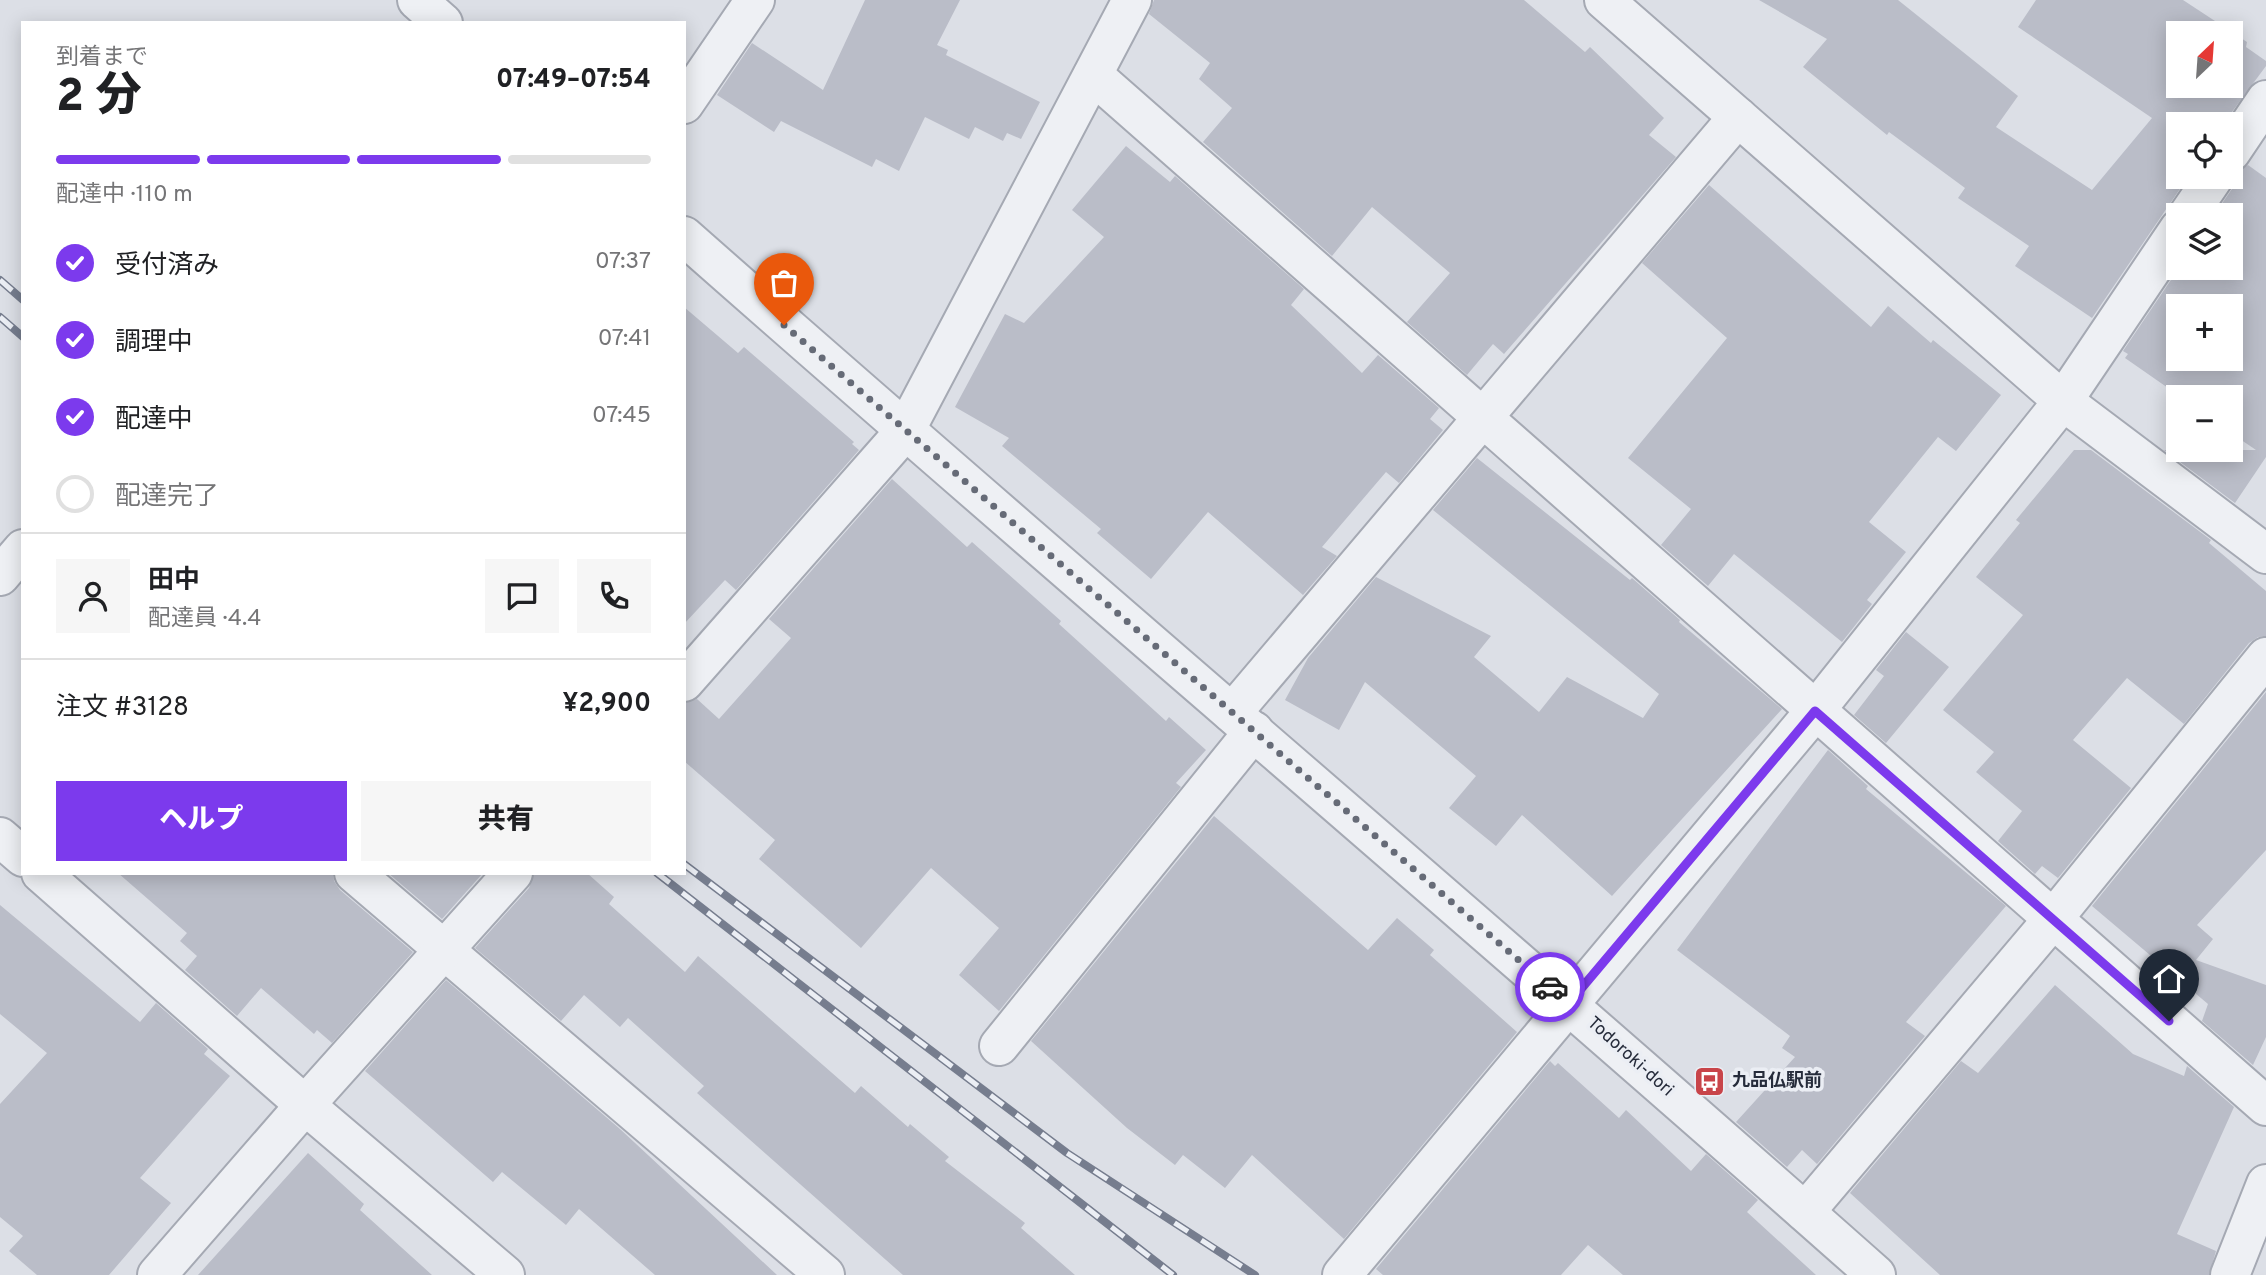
<!DOCTYPE html>
<html lang="ja">
<head>
<meta charset="utf-8">
<style>
  :root { --surface:#fff; --page:#f6f6f6; --text:#202124; --muted:#757577; --line:#e0e0e0; --accent:#7c3aed }
  body { margin:0; font-family:Overpass,"Noto Sans JP",sans-serif; background:var(--page); color:var(--text); height:100vh; display:flex; flex-direction:column; font-size:26px; white-space:nowrap }
  * { box-sizing:border-box; margin:0 }
  p { font-size:23px; color:var(--muted) }
  .icon { flex:none; width:38px; height:38px; fill:none; stroke:currentColor; stroke-width:2; stroke-linecap:round; stroke-linejoin:round }
  .map { position:relative; flex:1; overflow:hidden }
  .drawer { position:absolute; left:21px; top:21px; width:665px; height:854px; display:flex; flex-direction:column; background:var(--surface); border-radius:0px; box-shadow:0 4px 18px #0003 }
  .drawer>* { flex:none }
  .needle { width:46px; rotate:25deg }
  .controls { position:absolute; left:2166px; top:21px; display:grid; gap:14px }
  .controls a { display:grid; place-items:center; width:77px; height:77px; border-radius:0px; background:var(--surface); box-shadow:0 4px 18px #0003; font-size:35px }
  .pin { position:absolute; display:grid; place-items:center; width:60px; height:60px; color:#fff; margin:-72px -30px; border-radius:50% 50% 50% 0; rotate:-45deg; box-shadow:0 0 7px #0007 }
  .pin .icon { rotate:45deg }
  .courier { position:absolute; display:grid; place-items:center; width:70px; height:70px; margin:-35px; border:5px solid #7c3aed; border-radius:50%; background:#fff; color:#222; box-shadow:0 2px 9px #0007 }
  .head em { font-style:normal; font-weight:800 }
  .head div { display:flex; flex-direction:column-reverse }
  .head { display:flex; align-items:center; justify-content:space-between; height:119px; padding:0 35px }
  h1 { font-size:46px; font-weight:800; line-height:52px }
  .bar { display:grid; grid-template-columns:repeat(4,1fr); gap:10px 7px; align-content:center; height:84px; padding:0 35px }
  .bar i { height:9px; border-radius:5px; background:var(--line) }
  .bar .selected { background:var(--accent) }
  .bar p { grid-column:span 4 }
  .line { display:flex; align-items:center; gap:18px; padding:0 35px; border-top:2px solid var(--line) }
  .line div { flex:1 }
  .round { display:grid; place-items:center; flex:none; width:74px; height:74px; border-radius:0px; background:var(--page) }
  ol { padding:0 35px; list-style:none }
  li { display:flex; align-items:center; gap:21px; height:77px }
  li p { margin-inline-start:auto }
  li .icon { padding:7px; border-radius:50%; background:var(--accent); color:#fff; stroke-width:4 }
  li:last-child { color:var(--muted) }
  li i { width:38px; height:38px; border:4px solid var(--line); border-radius:50% }
  .primary-button { display:flex; gap:14px; margin-top:auto; padding:14px 35px }
  .primary-button a { flex:1; height:80px; border-radius:0px; background:var(--accent); color:#fff; font-size:28px; font-weight:800; line-height:80px; text-align:center }
  .primary-button a+a { background:var(--page); color:var(--text) }
  .map>svg:first-child { display:block }
  .building { fill:#babdc8; fill-rule:evenodd }
  .lines { fill:none; stroke-linecap:round; stroke-linejoin:round }
  .minor-casing { stroke:#a5a9b3; stroke-width:42 }
  .minor { stroke:#eef0f4; stroke-width:38 }
  .rail-casing { stroke:#767d8e; stroke-width:8 }
  .rail { stroke:#ebeef4; stroke-width:5; stroke-dasharray:16; stroke-linecap:butt }
  .done { stroke:#666b77; stroke-width:7; stroke-dasharray:0 12.6 }
  .route { stroke:#7c3aed; stroke-width:9 }
  .labels { text-anchor:middle; dominant-baseline:central; stroke-width:7; stroke-linejoin:round; paint-order:stroke }
  .street-label { font-size:18px; fill:#262c3b; stroke:#ebeef4 }
  .poi-label { font-size:18px; font-weight:bold; fill:#262c3b; stroke:#ebeef4; text-anchor:start }
</style>
</head>
<body>
<div class="map">
<svg width="2266" height="1275" viewBox="0 0 2266 1275">
  <rect width="100%" height="100%" fill="#dcdfe6"/>
  <!-- building -->
  <g class="building">
    <path d="M865,0H960L937,45L948,50L946,55L1040,102L1021,139L1007,133L1003,141L975,127L969,139L925,117L899,171L876,159L872,167L781,121L774,132L717,95L752,43L823,90Z"/>
    <path d="M1154,0H1524L1585,52L1590,47L1664,118L1649,135L1676,157L1504,354L1493,344L1467,375L1407,322L1450,273L1372,207L1332,256L1203,142L1232,108L1199,79L1210,63L1149,14Z"/>
    <path d="M1759,0H1898L2018,96L1996,127L2092,190L2152,118L2018,27L2036,0H2183L2247,42L2246,47L2266,61V66L2223,124H2179V177H2188L2092,318L2015,266L2029,246L1958,198L1965,188L1889,132L1887,135L1803,67L1827,39ZM2179,33H2231V86H2179Z"/>
    <path d="M1126,146L1170,182L1175,176L1304,289L1291,305L1362,373L1378,355L1439,408L1430,419L1443,430L1399,483L1386,472L1322,547L1337,556L1303,595L1208,512L1151,579L1097,533L1101,529L1002,446L1009,438L955,407L1005,314L1024,323L1104,237L1072,210Z"/>
    <path d="M2248,165L2266,178V457L2235,503L2164,450H2256L2231,433V397H2181L2125,358L2128,354L2123,351L2179,268H2231V215H2214L2232,189L2235,173ZM2179,306H2231V359H2179Z"/>
    <path d="M1709,185L1871,327L1888,306L1931,343L1933,340L2001,395L1956,451L1938,437L1869,522L1906,552L1867,600L1872,604L1842,642L1734,554L1708,586L1661,545L1691,509L1628,458L1727,338L1642,263Z"/>
    <path d="M684,307L738,353L744,347L854,442L852,444L859,450L736,590L725,580L684,624Z"/>
    <path d="M2074,450H2091L2211,540L2209,543L2266,591V636L2258,637L2249,643L2184,724L2127,678L2073,740L2131,788L2058,878L2042,866L2035,874L1998,841L2022,811L1976,772L1994,752L1943,710L2023,615L1976,577L2020,523L2016,520Z"/>
    <path d="M1477,458L1630,580L1632,578L1680,620L1679,622L1782,709L1612,896L1522,815L1496,846L1449,808L1476,776L1365,682L1339,730L1285,700L1308,658L1376,577L1491,636L1474,657L1539,712L1567,677L1643,718L1659,694L1433,510Z"/>
    <path d="M892,479L967,547L972,542L1061,621L1059,624L1166,721L1169,717L1206,750L1176,783L1181,787L999,1011L959,975L999,928L931,868L861,948L759,859L775,840L684,761V703L697,699L719,719L791,638L769,619Z"/>
    <path d="M1906,632L1949,667L1886,743L1854,715L1884,676L1876,670Z"/>
    <path d="M2266,692V850L2197,925L2213,939L2196,960L2266,985V1037L2253,1065L2202,1021L2208,1004L2092,906Z"/>
    <path d="M1828,750L1868,786L1866,789L2006,906L1906,1022L1925,1036L1817,1164L1802,1150L1787,1167L1736,1122L1795,1057L1782,1048L1790,1036L1677,950Z"/>
    <path d="M1214,816L1368,950L1397,918L1434,950L1430,955L1517,1032L1344,1239L1252,1155L1225,1188L1183,1155L1175,1165L1127,1128L1031,1041Z"/>
    <path d="M118,873H333L334,881L340,890L413,952L332,1043L317,1030L314,1034L261,988L237,1016L185,970L197,956L180,941L187,933Z"/>
    <path d="M388,873H483L442,919Z"/>
    <path d="M534,873H587L614,897L609,904L685,972L698,956L855,1093L861,1086L908,1127L910,1124L949,1157L945,1161L1025,1223L1021,1228L1075,1275H903L697,1093L704,1086L628,1018L620,1027L584,995L561,1021L475,948L529,888Z"/>
    <path d="M0,905L140,1022L156,1003L208,1049L204,1054L230,1076L140,1178L171,1203L109,1275H37L9,1251L23,1236L0,1217V1104L47,1053L0,1014Z"/>
    <path d="M446,980L620,1129L777,1275H655L579,1209L566,1225L502,1172L493,1182L365,1071Z"/>
    <path d="M2055,985L2133,1054L2184,1076L2187,1066L2234,1107L2177,1234L2216,1251L2209,1275H1940L1850,1193L1961,1061L1978,1073Z"/>
    <path d="M1550,1061L1555,1066L1558,1063L1619,1118L1626,1110L1691,1171L1706,1154L1758,1200L1747,1212L1816,1275H1623L1588,1245L1561,1275H1383L1376,1269Z"/>
    <path d="M308,1153L364,1204L360,1210L432,1275H198Z"/>
  </g>
  <g class="lines">
    <defs>
      <g id="minor">
        <path d="M417,0L443,23"/>
        <path d="M1604,0L2063,401L2266,554"/>
        <path d="M1093,75L2266,1106"/>
        <path d="M684,104L755,0"/>
        <path d="M2231,152L2266,100"/>
        <path d="M2188,215L2214,177"/>
        <path d="M684,236C1079,585 1482,925 1876,1275"/>
        <path d="M0,576L23,549"/>
        <path d="M684,682L905,431L1132,0"/>
        <path d="M1232,713L1738,117"/>
        <path d="M0,837L23,857"/>
        <path d="M41,873L305,1105L505,1275"/>
        <path d="M354,873L825,1275"/>
        <path d="M999,1046L1254,731"/>
        <path d="M1805,1212L2053,919L2266,657"/>
        <path d="M157,1275L305,1105L513,873"/>
        <path d="M1342,1275L1815,711L2063,401L2179,229"/>
        <path d="M2230,1275L2266,1184"/>
      </g>
    </defs>
    <!-- minor casing -->
    <use href="#minor" class="minor-casing"/>
    <!-- minor -->
    <use href="#minor" class="minor"/>
    <defs>
      <g id="rail">
        <path d="M0,280L23,300"/>
        <path d="M0,317L23,337"/>
        <path d="M684,864L1067,1153L1255,1275"/>
        <path d="M657,873L1173,1275"/>
      </g>
    </defs>
    <!-- rail casing -->
    <use href="#rail" class="rail-casing"/>
    <!-- rail -->
    <use href="#rail" class="rail"/>
  </g>
  <g class="lines">
    <!-- done -->
    <path class="done" d="M784,325L1550,987"/>
    <!-- route -->
    <path class="route" d="M1550,987L1569,1003L1815,711L2169,1021"/>
  </g>
  <!-- icons -->
  <defs>
    <symbol id="bus-square" viewBox="-11 -11 22 22"><rect x="-9" y="-9" width="18" height="18" rx="4" fill="#c84449" stroke="#ebeef4"/><path d="M-5-6H5V4H4V6H2V4H-2V6H-4V4H-5ZM-3.5-4V0h7V-4ZM-3.5 1.2v1.5H-2V1.2ZM2 1.2v1.5H3.5V1.2Z" fill="#fff"/></symbol>
  </defs>
  <g fill-rule="evenodd">
    <use href="#bus-square" x="1692" y="1064" width="35" height="35"/>
  </g>
  <g class="labels">
    <!-- street labels -->
    <g class="street-label">
      <text transform="translate(1630 1057) rotate(42)">Todoroki-dori</text>
    </g>
    <!-- poi labels -->
    <g class="poi-label">
      <text x="1732" y="1081">九品仏駅前</text>
    </g>
  </g>
</svg>
<div class="controls">
<a><svg class="needle" viewBox="-14 -14 28 28"><path d="M0-13l5 13h-10z" fill="#e53935"/><path d="M0 13l5-13h-10z" fill="#757577"/></svg></a>
<a><svg class="icon" aria-label="locate" viewBox="0 0 24 24"><circle cx="12" cy="12" r="6"/><path d="M12 2v4M12 18v4M2 12h4M18 12h4"/></svg></a>
<a><svg class="icon" aria-label="layers" viewBox="0 0 24 24"><path d="M12 4l9 5-9 5-9-5zM3 14l9 5 9-5"/></svg></a>
<a>+</a>
<a>−</a>
</div>
<div class="pin" style="left:784px;top:325px;background:#ea580c"><svg class="icon" aria-label="bag" viewBox="0 0 24 24"><path d="M5 8h14l-1 12H6zM9 8a3 3 0 0 1 6 0"/></svg></div>
<div class="pin" style="left:2169px;top:1021px;background:#1f2937"><svg class="icon" aria-label="home" viewBox="0 0 24 24"><path d="M3 11l9-7 9 7M6 9v11h12V9"/></svg></div>
<div class="courier" style="left:1550px;top:987px"><svg class="icon" aria-label="car" viewBox="0 0 24 24"><path d="M5 17H2v-5l4-1 3-4h7l3 4 3 1v5h-3M9 17h6M6 11h13"/><circle cx="7" cy="17" r="2"/><circle cx="17" cy="17" r="2"/></svg></div>
<section class="drawer">
<div class="head"><div><h1>2 分</h1><p>到着まで</p></div><em>07:49–07:54</em></div>
<div class="bar"><i class="selected"></i><i class="selected"></i><i class="selected"></i><i></i><p>配達中 · 110 m</p></div>
<ol>
<li><svg class="icon" aria-label="check" viewBox="0 0 24 24"><path d="M5 12l5 5 9-10"/></svg>受付済み<p>07:37</p></li>
<li><svg class="icon" aria-label="check" viewBox="0 0 24 24"><path d="M5 12l5 5 9-10"/></svg>調理中<p>07:41</p></li>
<li><svg class="icon" aria-label="check" viewBox="0 0 24 24"><path d="M5 12l5 5 9-10"/></svg>配達中<p>07:45</p></li>
<li><i></i>配達完了</li>
</ol>
<div class="line" style="height:126px"><a class="round"><svg class="icon" aria-label="person" viewBox="0 0 24 24"><circle cx="12" cy="8" r="4"/><path d="M4 21q1-7 8-7t8 7"/></svg></a><div><b>田中</b><p>配達員 · 4.4</p></div><a class="round"><svg class="icon" aria-label="chat" viewBox="0 0 24 24"><path d="M4 5h16v11H9l-5 4z"/></svg></a><a class="round"><svg class="icon" aria-label="phone" viewBox="0 0 24 24"><path d="M5 4h4l2 5-3 2q2 4 5 5l2-3 5 2v4C11 20 4 13 5 4z"/></svg></a></div>
<div class="line" style="height:91px"><div>注文 #3128</div><b>¥2,900</b></div>
<div class="primary-button"><a>ヘルプ</a><a>共有</a></div>
</section>
</div>
</body>
</html>
